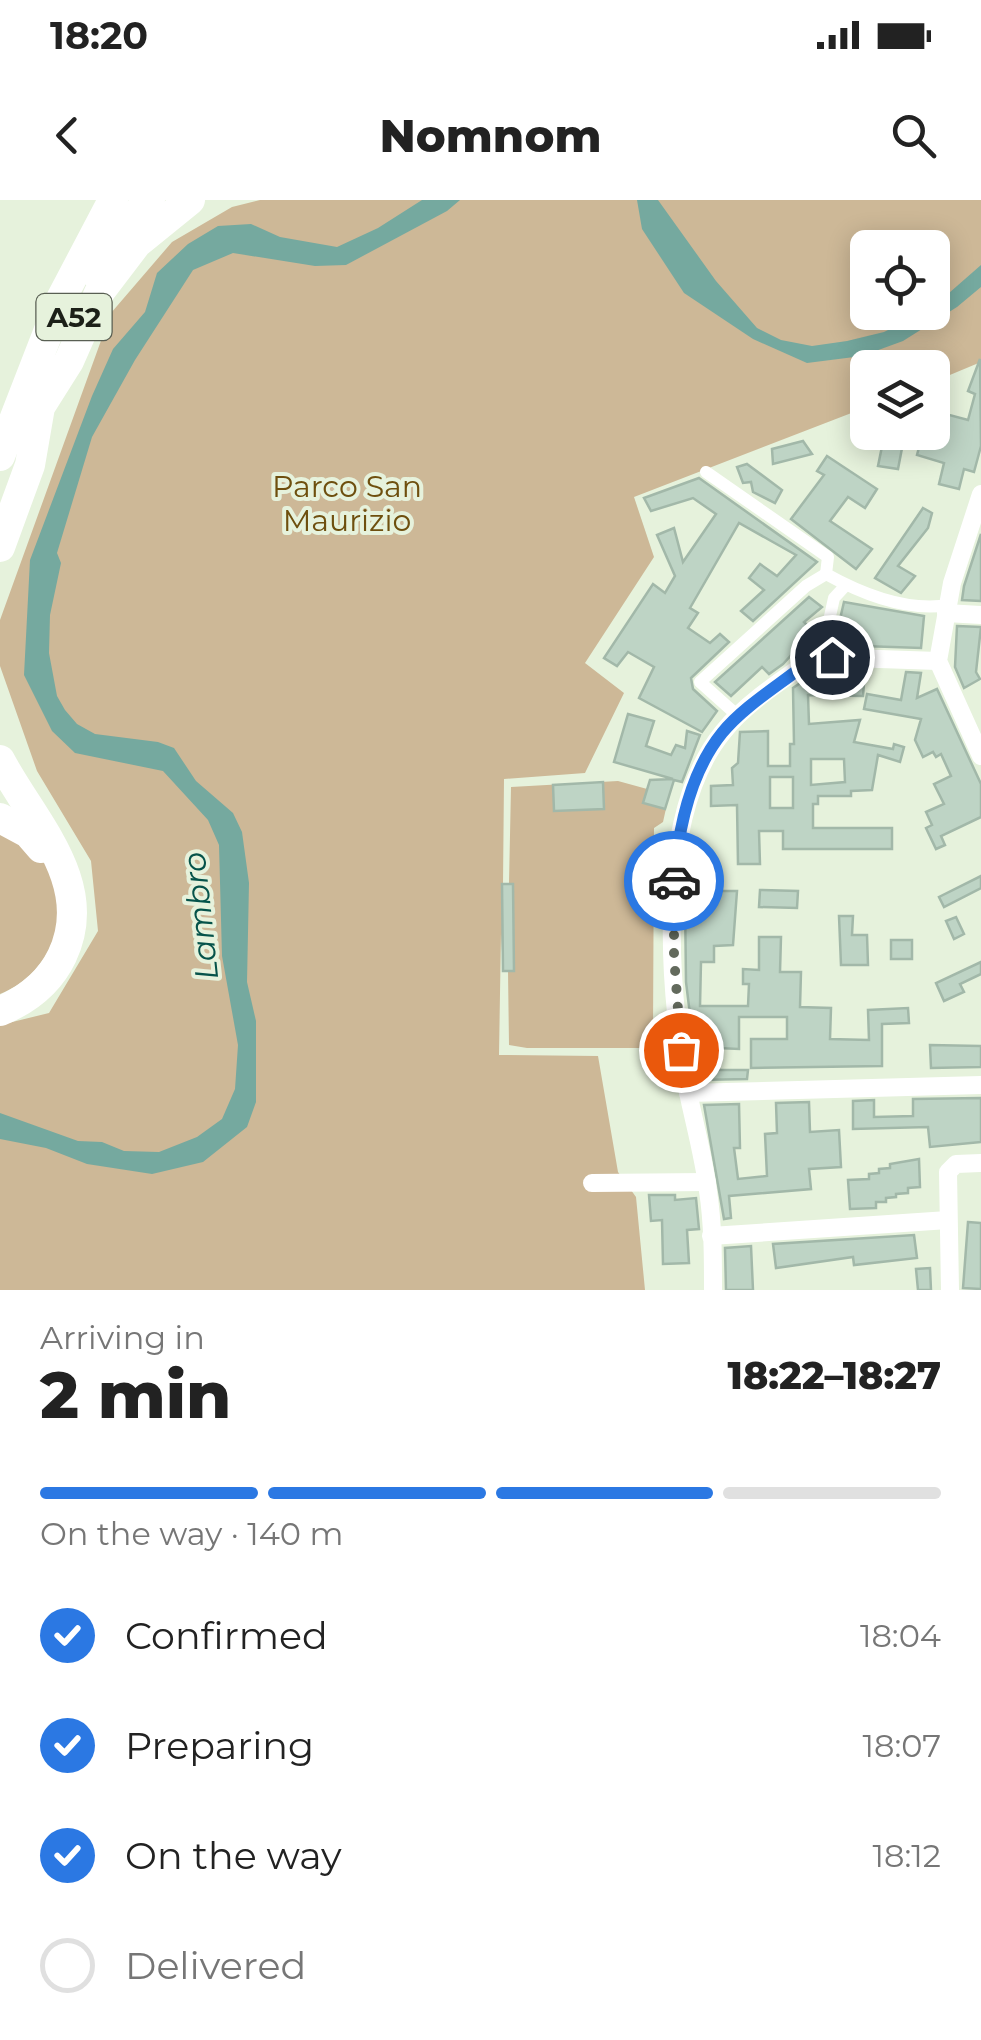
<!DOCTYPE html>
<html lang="en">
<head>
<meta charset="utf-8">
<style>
  :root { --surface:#fff; --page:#f2f2f2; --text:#222; --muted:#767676; --line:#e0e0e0; --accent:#2b78e3 }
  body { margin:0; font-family:Montserrat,sans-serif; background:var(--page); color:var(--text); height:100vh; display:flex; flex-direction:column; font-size:38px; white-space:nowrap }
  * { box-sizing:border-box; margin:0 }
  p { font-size:32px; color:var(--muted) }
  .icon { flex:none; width:55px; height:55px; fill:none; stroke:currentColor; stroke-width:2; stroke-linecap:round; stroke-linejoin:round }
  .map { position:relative; height:1090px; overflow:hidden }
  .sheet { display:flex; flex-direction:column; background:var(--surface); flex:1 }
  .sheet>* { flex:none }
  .controls { position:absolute; left:850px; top:30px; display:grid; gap:20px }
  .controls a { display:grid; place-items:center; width:100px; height:100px; border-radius:15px; background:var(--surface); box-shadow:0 5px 25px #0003; font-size:50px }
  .pin { position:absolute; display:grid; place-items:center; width:85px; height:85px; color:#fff; margin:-42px; border:5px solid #fff; border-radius:50%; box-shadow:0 2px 10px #0007 }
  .courier { position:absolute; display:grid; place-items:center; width:100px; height:100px; margin:-50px; border:8px solid #2b78e3; border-radius:50%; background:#fff; color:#222; box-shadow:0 2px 12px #0007 }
  .headline em { font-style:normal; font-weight:800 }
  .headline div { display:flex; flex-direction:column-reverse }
  .headline { display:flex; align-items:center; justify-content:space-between; height:170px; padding:0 40px }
  h1 { font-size:65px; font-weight:800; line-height:75px }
  .bar { display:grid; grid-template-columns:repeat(4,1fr); gap:15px 10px; align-content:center; height:120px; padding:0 40px }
  .bar i { height:12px; border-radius:8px; background:var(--line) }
  .bar .active { background:var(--accent) }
  .bar p { grid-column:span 4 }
  ol { padding:0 40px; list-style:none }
  li { display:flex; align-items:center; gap:30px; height:110px }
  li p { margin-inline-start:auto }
  li .icon { padding:10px; border-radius:50%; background:var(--accent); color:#fff; stroke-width:4 }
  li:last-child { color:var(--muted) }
  li i { width:55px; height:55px; border:5px solid var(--line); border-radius:50% }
  .status { display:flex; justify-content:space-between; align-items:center; height:70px; padding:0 50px; background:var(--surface); direction:ltr }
  .status svg { height:28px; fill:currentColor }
  header { display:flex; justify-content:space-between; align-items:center; height:130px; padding:0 40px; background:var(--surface); font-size:45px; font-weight:800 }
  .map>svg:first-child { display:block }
  .green { fill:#cdb897; fill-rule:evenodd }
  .water { fill:#75a99f }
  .building { fill:#bed4c5; stroke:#a2b8a9; stroke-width:2.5; fill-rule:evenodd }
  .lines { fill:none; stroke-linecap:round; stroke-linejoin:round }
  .pedestrian { stroke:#fff; stroke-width:12 }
  .minor { stroke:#fff; stroke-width:18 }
  .motorway { stroke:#fff; stroke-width:30 }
  .done { stroke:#636a5d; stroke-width:10; stroke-dasharray:0 18 }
  .route { stroke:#2b78e3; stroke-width:12 }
  .labels { text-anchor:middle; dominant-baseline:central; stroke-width:8; stroke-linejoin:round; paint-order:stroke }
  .shield { fill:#e6f2dc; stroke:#595f53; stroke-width:2.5 }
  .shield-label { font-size:28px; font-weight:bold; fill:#1c2018 }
  .park-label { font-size:30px; fill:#6e4f0e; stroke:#e6f2dc }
  .water-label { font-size:32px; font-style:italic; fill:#05534a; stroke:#e6f2dc }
</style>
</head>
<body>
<div class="status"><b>18:20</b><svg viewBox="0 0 49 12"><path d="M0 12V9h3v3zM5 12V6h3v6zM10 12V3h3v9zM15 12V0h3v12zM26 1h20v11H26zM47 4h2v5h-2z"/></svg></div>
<header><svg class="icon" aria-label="back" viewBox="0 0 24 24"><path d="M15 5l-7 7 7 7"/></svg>Nomnom<svg class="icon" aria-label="search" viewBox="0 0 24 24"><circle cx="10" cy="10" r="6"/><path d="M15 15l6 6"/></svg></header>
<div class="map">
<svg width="981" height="1090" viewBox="0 0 981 1090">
  <rect width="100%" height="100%" fill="#e6f2dc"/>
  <!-- green -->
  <g class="green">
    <path d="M260,0H981V162L933,182L932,168H868L867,207L634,297L654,357L585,463L624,493L585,573L504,579L503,684L509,683L511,587L618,581L669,595L663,622L654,628L653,833L658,840L651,848H527L509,845L508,771H503L501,733L499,855L598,856L618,972L636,997L645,1090H0V825L49,813L98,731L91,661L37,571L0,466V420L111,113L172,42L232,7ZM868,48H932V112H868Z"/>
    <path d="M0,624C13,634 34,645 43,658C77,707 54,773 0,794Z"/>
  </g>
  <!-- water -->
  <g class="water">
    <path d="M422,0H460L447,11L346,65L315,66L233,53L193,70L135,160L92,237L57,353L61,363L50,415L49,453L57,496L65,510L77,524L95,534L158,542L174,548L196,581L233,613L242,632L249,683L247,782L256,821V902L247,927L203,962L152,974L87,964L46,948L0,939V913L78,941L102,942L124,951L159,952L197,937L222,919L235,889L238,845L222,756L219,645L208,620L163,571L75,553L52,531L24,475L30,360L92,196L113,149L145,112L157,73L188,44L218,26L251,24L280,37L337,47L378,28Z"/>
    <path d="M637,0H658L716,81L757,128L781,140L812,146L847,141L884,132L922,113L932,112L933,107L981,65V87L957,107L903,141L862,156L807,163L753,139L684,93L642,29Z"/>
  </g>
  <!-- building -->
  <g class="building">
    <path d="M980,159L981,246L974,272L964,269L959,289L939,284L944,263L917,255L921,240L928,242L934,222L940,223L942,213L968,220L975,194L968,191Z"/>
    <path d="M885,232H898L896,242L903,243L898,269L878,266Z"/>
    <path d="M803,241L812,254L773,264L772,249Z"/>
    <path d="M827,256L877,289L865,308L848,297L830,321L872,349L856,369L791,319L824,275L817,271Z"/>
    <path d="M747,264L782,290L775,303L753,292L751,282L743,283L737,267Z"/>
    <path d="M699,278L817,362L753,421L741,411L764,390L749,378L760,364L777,376L796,355L739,323L690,408L698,413L688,428L710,443L720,434L729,442L691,478L693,489L717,511L702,532L639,498L654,467L628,452L617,466L604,458L653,384L665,393L675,376L657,335L674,328L683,362L716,314L693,298L651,311L644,298Z"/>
    <path d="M923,308L932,313L928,328L898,366L915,376L901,393L875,378Z"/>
    <path d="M981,334V401L962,400L964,386Z"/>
    <path d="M809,397L822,407L804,422L813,431L783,464L769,474L762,467L731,496L715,482Z"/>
    <path d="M844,402L924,416L921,448L834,445Z"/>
    <path d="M957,426L981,427L976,472L980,479L964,488L955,467Z"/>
    <path d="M820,470L865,471L863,496L808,495L809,524L860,520L854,542L893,549L894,544L904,547L900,562L878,555L872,590L851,591V596H818V604H813V628H892V649H783V631H759L760,664H738L737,605L711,606V586L733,585L732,568L738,563L740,532L768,531V566H790V544H794L793,488L812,475L820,476ZM811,559H844L845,582L811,585ZM770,577H793V608H770Z"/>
    <path d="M906,472L921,473L917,498L937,489L981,584V617L941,636L945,645L936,649L926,628L932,625L926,612L944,604L934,584L951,576L941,554L936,557L933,552L923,557L915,540L921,519L864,509L867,494L901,500Z"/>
    <path d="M628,514L654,521L646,546L671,555L676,545L685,548L687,531L700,535L682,582L674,580L665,609L643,603L650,580L673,579L614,562Z"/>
    <path d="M603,582L604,609L554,611L553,585Z"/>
    <path d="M689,657H710V691H737L733,745L714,746V762H701L700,806H748L749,784H743V769L759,770V737H781L780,772H801L800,807L831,808L830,839L869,840L868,810L908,808L909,823L882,824V866L751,868V839H787V817H739V849L718,848L719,870H748L747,879L698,880L686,782L685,697L688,691Z"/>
    <path d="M981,676V688L944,707L939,697Z"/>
    <path d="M502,684H513L514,771H503Z"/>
    <path d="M760,690L798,691L797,708L759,707Z"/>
    <path d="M839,716H853L852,735H867L868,765H841Z"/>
    <path d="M956,717L964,734L954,739L946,721Z"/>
    <rect x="891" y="740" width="21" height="19"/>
    <path d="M981,762V774L960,784L964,792L944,801L936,783Z"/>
    <path d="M930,845L981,846V867L931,868Z"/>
    <path d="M981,898V942L930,947L928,927L853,929V901L874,900V917L913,916V899Z"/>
    <path d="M809,902L810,932L839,930L841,967L809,969L811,989L729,996L731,1018L724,1019L704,905L739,904L740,948H734L738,979L767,976L765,934L777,933L776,903Z"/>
    <path d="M919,959L920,987L908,988V993L896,994V997L886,998V1002H876V1008L850,1009L848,980L869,979V974L879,973V969L890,968V964Z"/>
    <path d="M649,995H675V1000L696,998L699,1029L687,1030L689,1063L663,1064L662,1020L651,1021Z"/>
    <path d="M968,1022L981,1023V1089L963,1088Z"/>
    <path d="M914,1035L917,1058L854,1065L853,1057L776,1068L773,1044Z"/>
    <path d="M751,1046L753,1090H726L725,1048Z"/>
    <path d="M930,1068L931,1090H918L916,1069Z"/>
  </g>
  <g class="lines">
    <!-- pedestrian -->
    <g class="pedestrian">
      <path d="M706,272L828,357L826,374C862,394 907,412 949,405"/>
      <path d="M821,457L834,398L846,385"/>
      <path d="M738,516L700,482L806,386L826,374"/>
    </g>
    <!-- minor -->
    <g class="minor">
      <path d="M981,294L952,383L938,461L981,556"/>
      <path d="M946,413L981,415"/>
      <path d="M688,893L981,885"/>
      <path d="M592,983L707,982"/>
      <path d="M711,1036L948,1020"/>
      <path d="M713,1090C713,1057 713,1024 708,991C703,951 691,912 684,872C668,775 657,613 723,532C745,504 782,480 811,460L821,457L938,461"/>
      <path d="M950,1090L948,972L956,964L981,963"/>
    </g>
    <!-- motorway -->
    <g class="motorway">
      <path d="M95,73L118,32L150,0"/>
      <path d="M0,256L61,99L113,0"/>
      <path d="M0,347L30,265L40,207L69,161L99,93L137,43L190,0"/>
      <path d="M0,560C32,621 97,683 62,756C49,783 27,800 0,811"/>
      <path d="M0,618L28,633L41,648"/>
    </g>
  </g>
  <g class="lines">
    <!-- done -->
    <path class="done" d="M674,681V756L681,850"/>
    <!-- route -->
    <path class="route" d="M674,681C678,630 689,574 722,533C745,505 780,485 808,462L816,458L832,457"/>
  </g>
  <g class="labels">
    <!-- shield labels -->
    <rect class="shield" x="36.5" y="94" width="75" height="46" rx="8"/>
    <g class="shield-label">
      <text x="74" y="117">A52</text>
    </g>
    <!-- park labels -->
    <g class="park-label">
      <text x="347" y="286">Parco San<tspan x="347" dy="34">Maurizio</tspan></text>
    </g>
    <!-- water labels -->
    <g class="water-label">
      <text transform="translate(200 716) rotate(-96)">Lambro</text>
    </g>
  </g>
</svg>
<div class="controls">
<a><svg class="icon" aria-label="locate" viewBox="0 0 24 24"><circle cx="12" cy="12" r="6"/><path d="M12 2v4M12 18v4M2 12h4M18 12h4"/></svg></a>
<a><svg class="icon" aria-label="layers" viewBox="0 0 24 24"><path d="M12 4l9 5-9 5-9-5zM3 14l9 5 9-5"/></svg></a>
</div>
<div class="pin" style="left:681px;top:850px;background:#ea580c"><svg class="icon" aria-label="bag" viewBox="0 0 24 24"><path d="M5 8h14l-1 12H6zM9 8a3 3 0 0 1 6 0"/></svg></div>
<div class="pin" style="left:832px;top:457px;background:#1f2937"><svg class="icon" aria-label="home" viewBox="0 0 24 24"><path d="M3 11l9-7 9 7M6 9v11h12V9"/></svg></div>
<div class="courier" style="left:674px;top:681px"><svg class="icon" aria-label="car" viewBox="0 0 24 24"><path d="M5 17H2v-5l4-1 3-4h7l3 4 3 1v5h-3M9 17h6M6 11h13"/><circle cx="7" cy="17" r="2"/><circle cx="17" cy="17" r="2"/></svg></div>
</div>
<section class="sheet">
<div class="headline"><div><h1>2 min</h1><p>Arriving in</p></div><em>18:22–18:27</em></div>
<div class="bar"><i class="active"></i><i class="active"></i><i class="active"></i><i></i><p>On the way · 140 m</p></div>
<ol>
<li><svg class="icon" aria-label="check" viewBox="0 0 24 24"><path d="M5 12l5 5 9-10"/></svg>Confirmed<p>18:04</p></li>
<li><svg class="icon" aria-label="check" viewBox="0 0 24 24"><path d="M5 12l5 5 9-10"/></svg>Preparing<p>18:07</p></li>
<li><svg class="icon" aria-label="check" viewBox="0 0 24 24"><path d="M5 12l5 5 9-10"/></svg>On the way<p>18:12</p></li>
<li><i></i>Delivered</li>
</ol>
</section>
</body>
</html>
